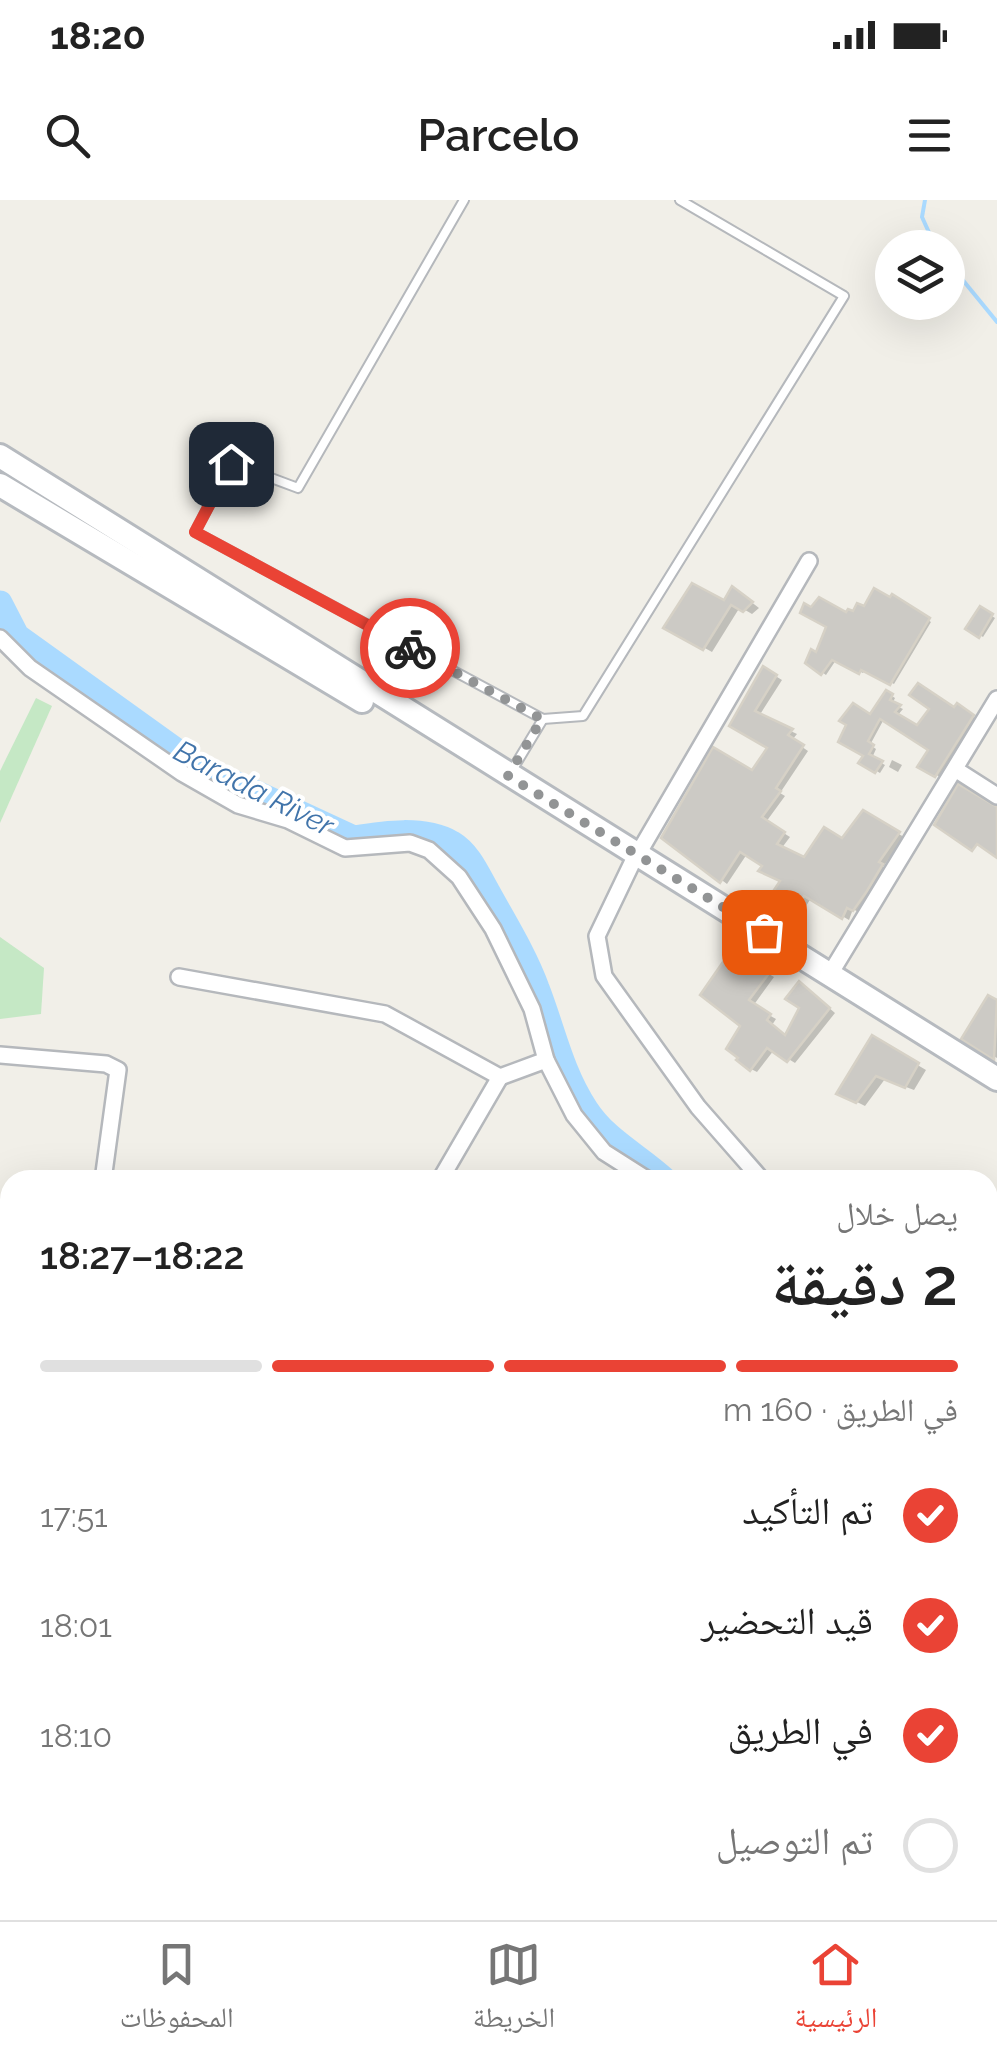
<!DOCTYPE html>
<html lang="ar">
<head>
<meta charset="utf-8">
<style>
  :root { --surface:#fff; --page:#f6f6f6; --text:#222; --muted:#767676; --line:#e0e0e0; --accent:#ea4335 }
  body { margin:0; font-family:Raleway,"Noto Naskh Arabic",sans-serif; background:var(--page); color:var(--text); direction:rtl; height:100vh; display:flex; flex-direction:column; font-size:38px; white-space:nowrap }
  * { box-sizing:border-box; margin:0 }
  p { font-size:32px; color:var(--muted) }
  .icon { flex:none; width:55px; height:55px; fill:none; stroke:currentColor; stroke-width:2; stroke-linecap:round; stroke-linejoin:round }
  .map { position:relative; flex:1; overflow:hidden; direction:ltr }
  .side { position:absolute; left:0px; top:970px; width:998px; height:750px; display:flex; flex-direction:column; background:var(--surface); border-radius:30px 30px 0 0; box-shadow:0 10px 40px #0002; direction:rtl }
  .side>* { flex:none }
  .controls { position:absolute; left:875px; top:30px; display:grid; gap:20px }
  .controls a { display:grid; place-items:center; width:90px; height:90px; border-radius:50%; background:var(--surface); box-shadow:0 10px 40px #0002; font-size:50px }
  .pin { position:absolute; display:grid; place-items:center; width:85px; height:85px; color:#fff; margin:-42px; border-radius:20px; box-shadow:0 5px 15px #0006 }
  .courier { position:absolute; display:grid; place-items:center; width:100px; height:100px; margin:-50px; border:8px solid #ea4335; border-radius:50%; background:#fff; color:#222; box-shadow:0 2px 12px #0007 }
  .summary em { font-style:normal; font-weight:600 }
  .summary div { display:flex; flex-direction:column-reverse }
  .summary { display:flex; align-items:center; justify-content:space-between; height:170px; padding:0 40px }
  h1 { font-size:65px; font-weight:600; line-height:75px }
  .bar { display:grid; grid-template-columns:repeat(4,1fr); gap:15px 10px; align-content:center; height:120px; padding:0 40px }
  .bar i { height:12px; border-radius:8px; background:var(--line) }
  .bar .on { background:var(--accent) }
  .bar p { grid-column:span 4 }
  ol { padding:0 40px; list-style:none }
  li { display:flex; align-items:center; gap:30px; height:110px }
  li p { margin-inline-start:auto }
  li .icon { padding:10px; border-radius:50%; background:var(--accent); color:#fff; stroke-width:4 }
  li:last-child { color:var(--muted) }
  li i { width:55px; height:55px; border:5px solid var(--line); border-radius:50% }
  .status { display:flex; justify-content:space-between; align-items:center; height:70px; padding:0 50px; background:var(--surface); direction:ltr }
  .status svg { height:28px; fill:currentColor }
  header { display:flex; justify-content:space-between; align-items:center; height:130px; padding:0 40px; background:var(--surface); font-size:45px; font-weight:600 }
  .tab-bar { display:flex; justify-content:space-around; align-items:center; height:140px; border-top:2px solid var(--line); background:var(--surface); font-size:28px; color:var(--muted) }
  .tab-bar a { display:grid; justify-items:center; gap:5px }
  .tab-bar .on { color:var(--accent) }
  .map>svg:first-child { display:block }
  .green { fill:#c5e8c5 }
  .shadow { fill:#0003 }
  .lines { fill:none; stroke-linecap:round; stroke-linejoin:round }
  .stream { stroke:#aadaff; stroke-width:4 }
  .river { stroke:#aadaff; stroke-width:25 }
  .building { fill:#cccac5; stroke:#d6d1c6; stroke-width:2.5 }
  .service-casing { stroke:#b5b8bc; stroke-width:12 }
  .minor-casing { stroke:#b5b8bc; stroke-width:20 }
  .tertiary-casing { stroke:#b5b8bc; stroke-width:25 }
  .secondary-casing { stroke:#b6babf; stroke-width:28 }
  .service { stroke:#fff; stroke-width:8 }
  .minor { stroke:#fff; stroke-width:15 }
  .tertiary { stroke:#fff; stroke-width:20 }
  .secondary { stroke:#fff; stroke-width:22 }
  .done { stroke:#929495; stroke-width:10; stroke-dasharray:0 18 }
  .route { stroke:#ea4335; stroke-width:12 }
  .labels { text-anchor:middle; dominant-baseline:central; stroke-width:8; stroke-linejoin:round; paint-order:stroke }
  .water-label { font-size:30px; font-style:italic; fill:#4174aa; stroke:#fff }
</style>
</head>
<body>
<div class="status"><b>18:20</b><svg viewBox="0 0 49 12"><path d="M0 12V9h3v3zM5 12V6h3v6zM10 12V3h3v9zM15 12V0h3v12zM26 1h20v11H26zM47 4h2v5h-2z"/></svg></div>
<header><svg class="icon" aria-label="menu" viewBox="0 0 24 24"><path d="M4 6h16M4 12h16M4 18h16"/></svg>Parcelo<svg class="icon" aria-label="search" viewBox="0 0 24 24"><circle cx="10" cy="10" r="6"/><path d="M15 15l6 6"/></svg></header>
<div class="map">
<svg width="997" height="1720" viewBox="0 0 997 1720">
  <rect width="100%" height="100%" fill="#f1efe8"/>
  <!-- green -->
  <g class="green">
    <path d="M36,498L52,506L0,623V571Z"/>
    <path d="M0,737L44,768L41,814L0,819Z"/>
  </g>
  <!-- shadow -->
  <g class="shadow">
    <path d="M741,394L759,408L752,414L740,407L712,452L667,427Z"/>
    <path d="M892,397L931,422L894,484L866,469L863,473L836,460L826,475L808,462L817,456L847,415Z"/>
    <path d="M980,409L995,418L983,437L969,428Z"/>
    <path d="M764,469L782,480L759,516L797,534L792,540L808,551L780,593L785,596L766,622L790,637L781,649L805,660L843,641L864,614L904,637L883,667L888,670L860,713L853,709L849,720L811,698L803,711L780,698L783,681L747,654L727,684L664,637L753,573L771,548L732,525Z"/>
    <path d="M887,493L895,498L892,504L903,509L897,516L918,529L957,506L976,519L940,577L921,566L932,549L884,519L870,545L876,549L872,558L885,565L880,573L862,562L871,517Z"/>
    <path d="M892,560L902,565L898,572L889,567Z"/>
    <path d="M733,753L774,777L753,806L776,819L772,825L786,837L802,807L806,788L835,813L795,863L774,850L757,872L751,869Z"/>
    <path d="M989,799L997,803V858L964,838Z"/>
    <path d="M872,838L926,870L914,890L885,879L865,906L839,893Z"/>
  </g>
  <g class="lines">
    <!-- stream -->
    <g class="stream">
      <path d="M925,0L922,17L936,48"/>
      <path d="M948,62L997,122"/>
    </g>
    <!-- river -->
    <g class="river">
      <path d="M0,403L17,436L198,566L354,638C384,633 424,627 452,643C470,654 478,675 488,692C505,723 525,755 537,788C553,829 561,871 586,909C606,940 638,955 665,980"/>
      <path d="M0,1162L10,1178"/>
      <path d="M988,1383L997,1389"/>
      <path d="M988,1656L997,1650"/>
      <path d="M338,1710L342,1720"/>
      <path d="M823,1720L858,1710"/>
    </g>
  </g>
  <!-- building -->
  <g class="building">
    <path d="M692,383L724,400L732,386L753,402L743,412L731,405L703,450L663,428Z"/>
    <path d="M874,388L890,397L892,394L930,418L890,485L861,470L859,474L832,460L821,475L805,463L811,449L816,452L826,427L800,413L804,403L811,407L819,397L846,412L848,409L853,411L857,403L864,406Z"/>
    <path d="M980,406L993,414L979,438L965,429Z"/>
    <path d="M763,466L777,475L755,511L793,529L788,535L804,545L776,588L781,591L762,617L785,632L777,644L804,657L824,627L842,638L863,610L900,632L879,662L883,664L867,691L853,711L847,708L842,719L804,696L796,709L776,699L780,693L774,690L780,681L758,671L762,666L740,652L720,683L661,638L713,547L752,570L767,548L729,526Z"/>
    <path d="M918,483L954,507L957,503L974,515L935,577L917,567L928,550L880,519L868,541L874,545L869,554L883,561L875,573L858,563L863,556L838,542L846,525L839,521L853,503L870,514L886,490L893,494L890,500L901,505L895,512L917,525L929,509L909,495Z"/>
    <path d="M958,584L997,607V658L977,644L972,651L934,625Z"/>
    <path d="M732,749L770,772L749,800L771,814L767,820L785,835L799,808L785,799L799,781L830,808L787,862L767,848L750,871L736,860L738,858L726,849L740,826L700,795Z"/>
    <path d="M988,795L997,800L994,860L961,839Z"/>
    <path d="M872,835L919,863L905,888L876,876L856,903L836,894Z"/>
  </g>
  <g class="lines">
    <defs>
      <g id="service">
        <path d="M464,0L298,288L231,263L195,332L543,519L583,516L844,96L680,0"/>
        <path d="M511,572L543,519"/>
      </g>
      <g id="minor">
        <path d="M0,438L30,468L182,573L238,605L288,620L345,648L410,643L429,650L459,677L493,729L532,809L546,860L574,915L604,952L648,980"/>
        <path d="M955,569L997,596"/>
        <path d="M638,654L809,361"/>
        <path d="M632,663L597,736L604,776L698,907L762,980"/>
        <path d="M830,774L997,499"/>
        <path d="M179,777L385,814L500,877L546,860"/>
        <path d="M0,855L106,864L118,870L103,980"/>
        <path d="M440,980L500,877"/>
        <path d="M988,1066L997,1073"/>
        <path d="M988,1412L997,1421"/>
        <path d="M652,1720L654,1710"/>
      </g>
      <g id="tertiary">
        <path d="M0,1539L10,1542"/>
        <path d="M142,1710L148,1720"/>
      </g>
      <g id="secondary">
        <path d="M0,256L997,879"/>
        <path d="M0,285L362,501"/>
      </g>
    </defs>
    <!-- service casing -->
    <use href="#service" class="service-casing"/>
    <!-- minor casing -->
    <use href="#minor" class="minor-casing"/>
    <!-- tertiary casing -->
    <use href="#tertiary" class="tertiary-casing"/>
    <!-- secondary casing -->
    <use href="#secondary" class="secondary-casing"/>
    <!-- service -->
    <use href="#service" class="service"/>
    <!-- minor -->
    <use href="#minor" class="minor"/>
    <!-- tertiary -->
    <use href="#tertiary" class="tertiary"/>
    <!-- secondary -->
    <use href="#secondary" class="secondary"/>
  </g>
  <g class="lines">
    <!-- done -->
    <path class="done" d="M410,448L542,519L508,576L764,732"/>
    <!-- route -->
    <path class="route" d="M231,264L195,332L410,448"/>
  </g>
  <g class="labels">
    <!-- water labels -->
    <g class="water-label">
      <text transform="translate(254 588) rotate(27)">Barada River</text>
    </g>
  </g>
</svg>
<div class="controls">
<a><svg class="icon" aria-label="layers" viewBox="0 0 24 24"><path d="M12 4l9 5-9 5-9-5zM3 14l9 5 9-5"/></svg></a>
</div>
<div class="pin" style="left:764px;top:732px;background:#ea580c"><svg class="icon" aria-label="bag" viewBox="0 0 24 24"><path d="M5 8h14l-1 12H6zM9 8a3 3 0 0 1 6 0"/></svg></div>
<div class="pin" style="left:231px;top:264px;background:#1f2937"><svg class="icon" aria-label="home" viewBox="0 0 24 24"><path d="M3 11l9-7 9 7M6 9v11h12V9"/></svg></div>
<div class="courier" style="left:410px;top:448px"><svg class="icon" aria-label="bike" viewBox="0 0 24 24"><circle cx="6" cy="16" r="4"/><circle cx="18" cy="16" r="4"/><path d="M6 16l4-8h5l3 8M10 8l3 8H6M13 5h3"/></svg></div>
<section class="side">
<div class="summary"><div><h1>2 دقيقة</h1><p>يصل خلال</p></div><em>18:22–18:27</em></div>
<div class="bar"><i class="on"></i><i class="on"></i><i class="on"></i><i></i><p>في الطريق · 160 m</p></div>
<ol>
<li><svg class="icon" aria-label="check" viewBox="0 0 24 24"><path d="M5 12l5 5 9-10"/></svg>تم التأكيد<p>17:51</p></li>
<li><svg class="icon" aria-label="check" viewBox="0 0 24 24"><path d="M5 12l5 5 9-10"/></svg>قيد التحضير<p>18:01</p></li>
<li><svg class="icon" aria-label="check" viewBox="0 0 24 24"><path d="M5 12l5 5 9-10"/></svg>في الطريق<p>18:10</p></li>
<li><i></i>تم التوصيل</li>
</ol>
</section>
</div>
<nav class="tab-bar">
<a class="on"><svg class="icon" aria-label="home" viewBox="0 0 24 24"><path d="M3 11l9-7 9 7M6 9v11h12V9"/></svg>الرئيسية</a>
<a><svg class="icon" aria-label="map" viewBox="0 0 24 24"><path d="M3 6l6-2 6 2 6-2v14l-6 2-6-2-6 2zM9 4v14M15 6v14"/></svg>الخريطة</a>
<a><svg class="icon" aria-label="saved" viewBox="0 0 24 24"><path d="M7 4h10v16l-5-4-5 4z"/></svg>المحفوظات</a>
</nav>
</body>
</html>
